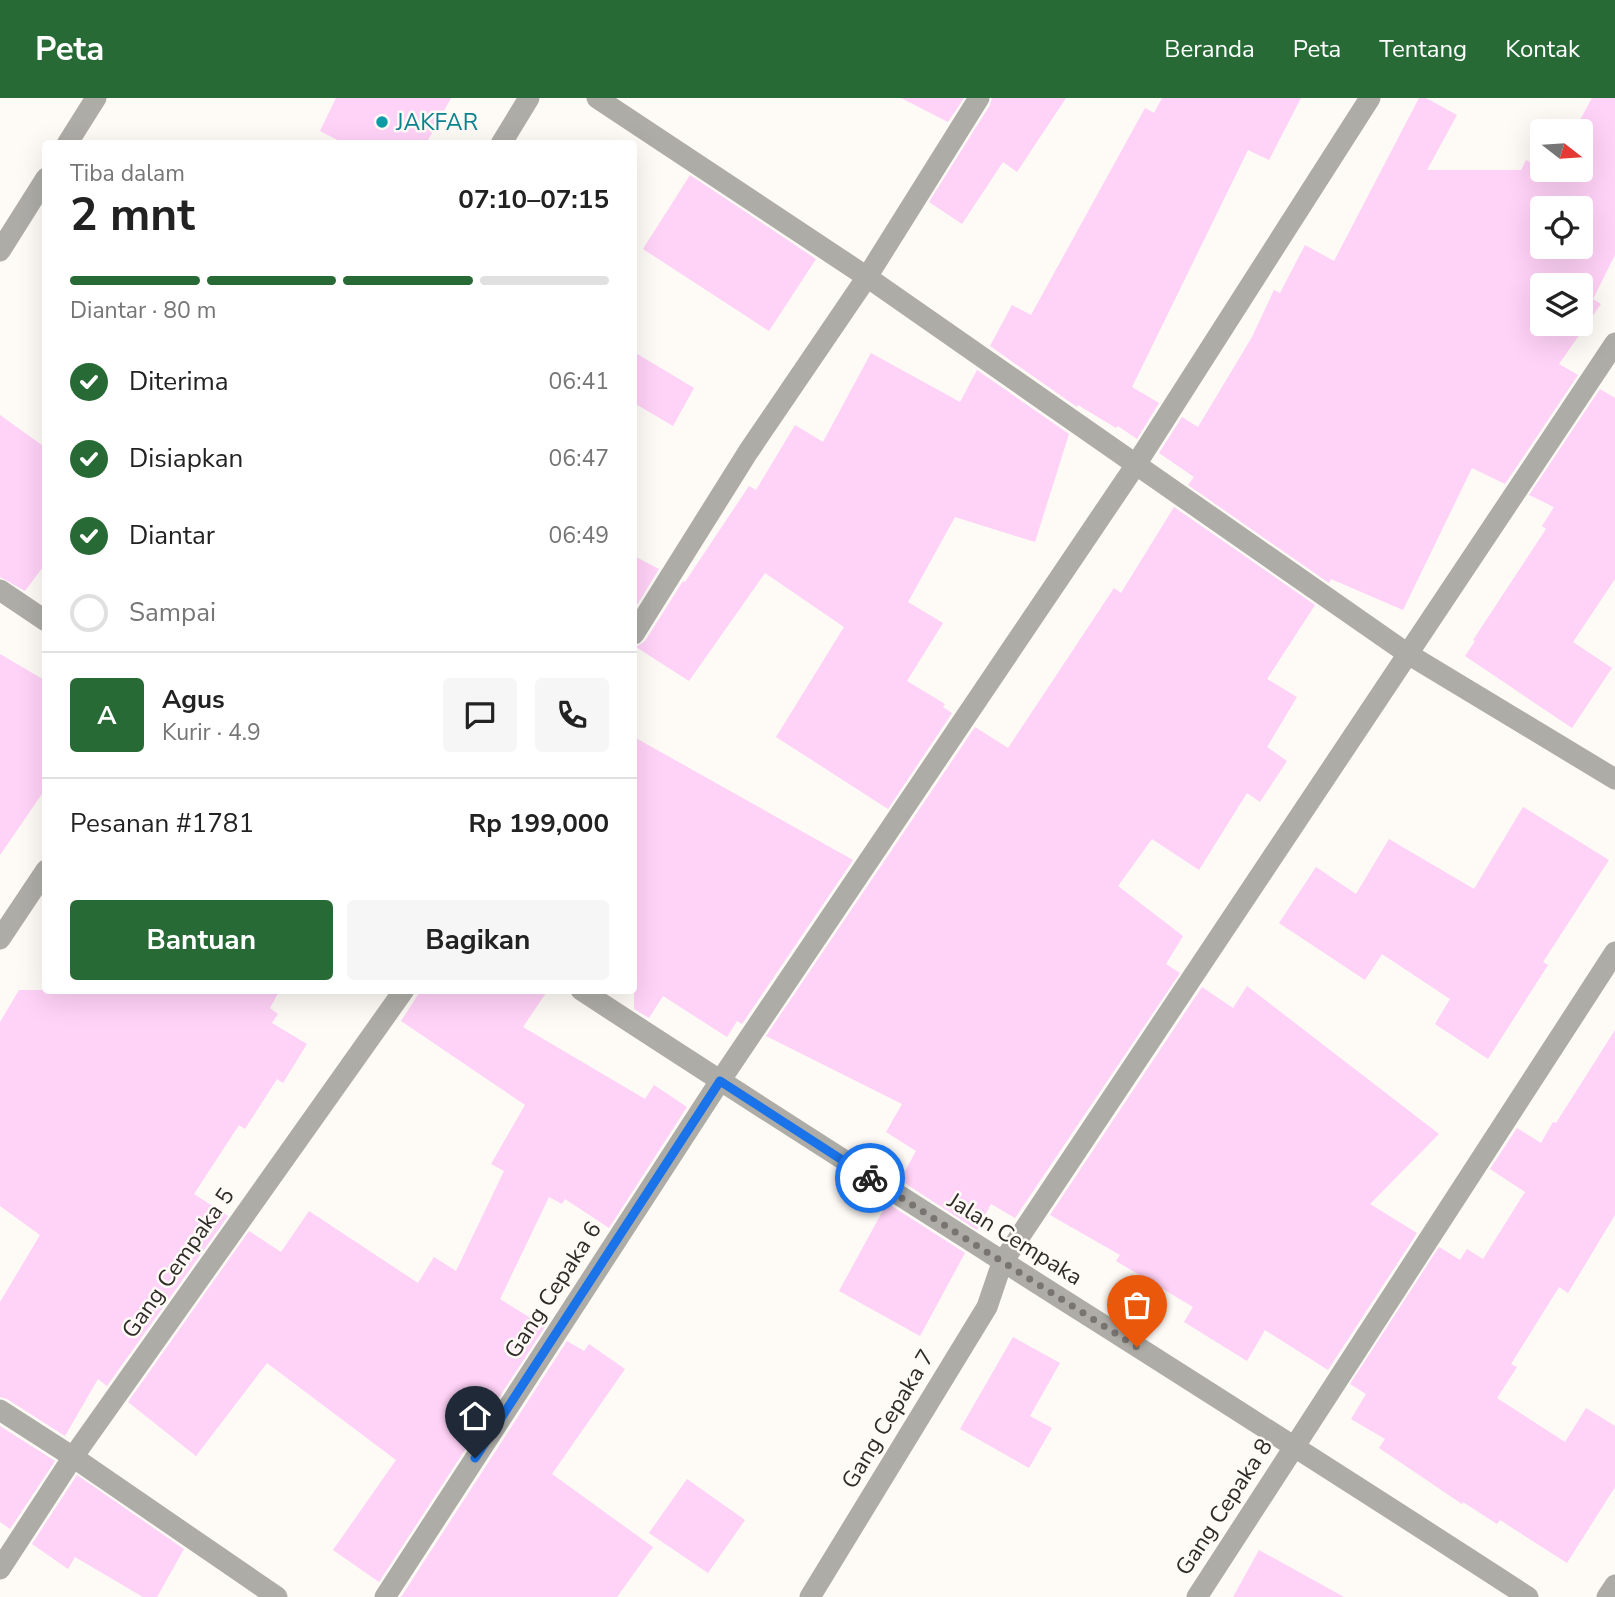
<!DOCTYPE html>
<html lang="id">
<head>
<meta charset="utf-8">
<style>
  :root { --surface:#fff; --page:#f6f6f6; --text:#222; --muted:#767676; --line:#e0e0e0; --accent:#276a35 }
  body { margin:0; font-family:"Nunito Sans",sans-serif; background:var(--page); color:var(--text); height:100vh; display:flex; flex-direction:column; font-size:26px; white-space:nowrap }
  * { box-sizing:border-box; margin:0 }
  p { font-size:23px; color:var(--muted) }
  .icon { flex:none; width:38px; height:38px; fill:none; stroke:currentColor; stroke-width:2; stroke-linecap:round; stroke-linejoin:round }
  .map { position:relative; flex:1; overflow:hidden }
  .details { position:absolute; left:42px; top:42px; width:595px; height:854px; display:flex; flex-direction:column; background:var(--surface); border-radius:7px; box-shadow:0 7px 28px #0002 }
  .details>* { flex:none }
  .needle { width:46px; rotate:107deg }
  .tools { position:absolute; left:1530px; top:21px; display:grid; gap:14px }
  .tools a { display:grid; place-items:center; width:63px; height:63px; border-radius:7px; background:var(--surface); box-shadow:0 7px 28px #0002; font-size:35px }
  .pin { position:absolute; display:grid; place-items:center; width:60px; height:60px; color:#fff; margin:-72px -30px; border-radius:50% 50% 50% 0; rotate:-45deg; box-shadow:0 0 7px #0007 }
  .pin .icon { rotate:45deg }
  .courier { position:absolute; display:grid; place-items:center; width:70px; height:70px; margin:-35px; border:5px solid #1a73e8; border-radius:50%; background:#fff; color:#222; box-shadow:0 2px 9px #0007 }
  .summary em { font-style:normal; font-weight:700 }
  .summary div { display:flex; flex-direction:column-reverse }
  .summary { display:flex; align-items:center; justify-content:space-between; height:119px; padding:0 28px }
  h1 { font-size:46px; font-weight:700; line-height:52px }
  .bar { display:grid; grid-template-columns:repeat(4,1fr); gap:10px 7px; align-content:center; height:84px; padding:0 28px }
  .bar i { height:9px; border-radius:5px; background:var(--line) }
  .bar .selected { background:var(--accent) }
  .bar p { grid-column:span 4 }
  .line { display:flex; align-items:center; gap:18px; padding:0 28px; border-top:2px solid var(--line) }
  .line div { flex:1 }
  .round { display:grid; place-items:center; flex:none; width:74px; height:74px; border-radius:7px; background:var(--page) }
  ol { padding:0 28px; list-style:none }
  li { display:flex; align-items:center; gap:21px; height:77px }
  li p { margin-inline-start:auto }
  li .icon { padding:7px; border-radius:50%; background:var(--accent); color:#fff; stroke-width:4 }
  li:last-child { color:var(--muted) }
  li i { width:38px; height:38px; border:4px solid var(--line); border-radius:50% }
  .action { display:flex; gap:14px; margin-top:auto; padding:14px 28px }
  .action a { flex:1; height:80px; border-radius:7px; background:var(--accent); color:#fff; font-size:28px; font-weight:700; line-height:80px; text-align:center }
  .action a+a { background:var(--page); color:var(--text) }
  header { display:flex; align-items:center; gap:42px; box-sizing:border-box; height:98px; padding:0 35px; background:var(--accent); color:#fff }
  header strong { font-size:33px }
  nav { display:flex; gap:38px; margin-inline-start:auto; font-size:24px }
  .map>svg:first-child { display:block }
  .building { fill:#ffd2f7; fill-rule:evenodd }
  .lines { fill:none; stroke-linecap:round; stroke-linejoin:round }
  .street { stroke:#adaca7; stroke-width:21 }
  .done { stroke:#787471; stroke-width:7; stroke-dasharray:0 12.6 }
  .route { stroke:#1a73e8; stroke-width:9 }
  .culture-dot { fill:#0f9aa8; stroke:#fefaf6; stroke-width:2.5 }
  .labels { text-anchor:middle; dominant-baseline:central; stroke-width:5; stroke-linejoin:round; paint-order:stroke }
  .culture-label { font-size:23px; fill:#0d838f; stroke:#fefaf6; text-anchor:start }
  .street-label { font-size:23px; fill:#302c29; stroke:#fefaf6 }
</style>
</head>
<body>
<header>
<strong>Peta</strong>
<nav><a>Beranda</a><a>Peta</a><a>Tentang</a><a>Kontak</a></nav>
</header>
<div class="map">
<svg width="1615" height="1499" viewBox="0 0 1615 1499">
  <rect width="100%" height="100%" fill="#fefaf6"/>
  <!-- building -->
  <g class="building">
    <path d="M336,0H451L426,46H345L320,33Z"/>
    <path d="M901,0H964L948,24Z"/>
    <path d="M992,0H1066L1017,74L1003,64L962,126L929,104L990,7Z"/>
    <path d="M1162,0H1301L1269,62L1248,52L1132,289L1159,305L1137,341L1118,328L1116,330L1078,307L1077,309L990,248L1012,207L1031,217L1145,10L1154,15Z"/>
    <path d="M1419,0H1426L1457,17L1427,72H1521L1526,62L1542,70V72L1552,75L1554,72H1580V33H1574L1592,0H1615V157L1593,201L1601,206L1559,266L1578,277L1505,386L1472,370L1403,512L1331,481L1329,485L1188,387L1194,379L1159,355L1182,319L1198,329L1252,239L1274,192L1280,195L1305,147L1334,163ZM1542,110H1580V149H1542ZM1542,187H1580V226H1542Z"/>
    <path d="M690,77L816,161L769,233L643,151Z"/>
    <path d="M634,254L694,290L673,328L634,305Z"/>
    <path d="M871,255L960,304L977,272L1069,336L1035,444L955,419L908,504L943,525L907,583L945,606L943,609L952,615L888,711L776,639L844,529L765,475L689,583L636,549L645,543L683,483L685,484L749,388L756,392L795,327L823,344Z"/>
    <path d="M1600,291L1615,300V481L1573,544L1612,570L1572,630L1465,558L1475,543L1473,542L1546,431L1542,428L1554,409L1529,397Z"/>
    <path d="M0,317L46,350V465L25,493L0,479Z"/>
    <path d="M1174,409L1315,507L1267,581L1297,599L1267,649L1287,663L1260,704L1247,695L1199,772L1152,741L1118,788L1183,838L1166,866L1180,875L1015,1120L991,1106L977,1132L900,1082L916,1053L886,1034L902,1006L766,938L975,629L1008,650L1114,490L1121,495Z"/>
    <path d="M634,458L659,471L634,512Z"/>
    <path d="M0,556L46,583V690L0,757Z"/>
    <path d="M634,639L853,762L742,926L737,923L727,939L663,898L649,920L634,911Z"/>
    <path d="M1523,709L1609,762L1543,864L1548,867L1488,961L1435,926L1450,901L1382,856L1365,882L1279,825L1316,769L1356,796L1389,741L1474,791Z"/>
    <path d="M1247,888L1439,1036L1370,1106L1417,1135L1328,1272L1265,1232L1247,1263L1184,1224L1193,1209L1116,1163L1120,1157L1050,1117L1202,889L1233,910Z"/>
    <path d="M19,892H280L270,910L278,916L272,925L307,946L283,985L277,981L245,1031L239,1027L194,1096L228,1118L107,1288L98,1281L65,1338L7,1301L0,1299V1204L40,1137L0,1108V924Z"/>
    <path d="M421,892H548L523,929L645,1001L654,987L687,1009L609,1130L565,1101L562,1106L549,1099L500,1201L545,1229L379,1484L333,1452L396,1362L267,1265L196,1358L128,1304L249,1133L281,1154L309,1113L418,1185L434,1159L456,1173L504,1073L491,1066L525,1007L401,923Z"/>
    <path d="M1615,932V1117L1568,1195L1559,1189L1511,1266L1517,1269L1497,1300L1565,1344L1586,1310L1615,1328V1389L1567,1465L1500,1422L1497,1426L1463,1404L1462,1406L1379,1350L1385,1341L1351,1321L1366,1296L1350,1286L1439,1149L1460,1162L1467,1151L1483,1161L1525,1094L1490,1071L1517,1030L1541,1045L1553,1024L1556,1025Z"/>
    <path d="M887,1105L965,1155L920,1238L839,1193Z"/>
    <path d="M1013,1239L1060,1265L1030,1318L1052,1330L1029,1370L960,1331Z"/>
    <path d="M567,1243L584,1253L589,1246L625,1271L552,1376L653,1449L617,1499H401Z"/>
    <path d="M0,1328L55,1363L10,1431L0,1424Z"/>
    <path d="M77,1377L184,1451L157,1499H143L75,1459L68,1471L32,1446Z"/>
    <path d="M687,1381L745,1422L708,1475L649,1435Z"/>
    <path d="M1259,1452L1344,1499H1233Z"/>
  </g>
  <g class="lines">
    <!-- street -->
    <g class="street">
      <path d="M597,0L867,179L1408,556L1615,681"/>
      <path d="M67,46L96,0"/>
      <path d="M501,46L529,0"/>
      <path d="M0,153L46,80"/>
      <path d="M0,492L46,523"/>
      <path d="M634,536L748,354L867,179L979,0"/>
      <path d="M0,841L46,772"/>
      <path d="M581,892C895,1098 1214,1295 1528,1499"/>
      <path d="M0,1312L73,1359L277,1499"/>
      <path d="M0,1471L73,1359L404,892"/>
      <path d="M385,1499L720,983L1135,368L1370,0"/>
      <path d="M810,1499L987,1209L1002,1165L1615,245"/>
      <path d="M1197,1499L1615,854"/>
      <path d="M1607,1499L1615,1487"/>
    </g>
  </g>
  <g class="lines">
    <!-- done -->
    <path class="done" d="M870,1080L1137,1249"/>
    <!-- route -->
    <path class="route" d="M475,1360L720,983L870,1080"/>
  </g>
  <!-- markers -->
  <circle class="culture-dot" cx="382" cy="24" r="7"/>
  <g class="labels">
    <!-- culture labels -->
    <g class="culture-label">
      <text x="396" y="24">JAKFAR</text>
    </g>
    <!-- street labels -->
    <g class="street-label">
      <text transform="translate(1015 1141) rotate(32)">Jalan Cempaka</text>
      <text transform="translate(178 1165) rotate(-55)">Gang Cempaka 5</text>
      <text transform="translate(553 1192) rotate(-57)">Gang Cepaka 6</text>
      <text transform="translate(888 1321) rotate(-59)">Gang Cepaka 7</text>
      <text transform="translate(1224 1409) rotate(-57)">Gang Cepaka 8</text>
    </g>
  </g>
</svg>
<div class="tools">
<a><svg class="needle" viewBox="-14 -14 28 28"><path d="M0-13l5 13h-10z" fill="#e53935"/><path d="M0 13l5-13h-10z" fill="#767676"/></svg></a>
<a><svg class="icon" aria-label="locate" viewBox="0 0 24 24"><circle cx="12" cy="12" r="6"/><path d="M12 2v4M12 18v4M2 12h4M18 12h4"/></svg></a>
<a><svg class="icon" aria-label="layers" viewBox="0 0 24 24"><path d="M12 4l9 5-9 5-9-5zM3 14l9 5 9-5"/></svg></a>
</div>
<div class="pin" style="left:1137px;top:1249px;background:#ea580c"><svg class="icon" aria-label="bag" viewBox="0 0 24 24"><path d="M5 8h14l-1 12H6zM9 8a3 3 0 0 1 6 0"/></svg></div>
<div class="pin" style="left:475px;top:1360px;background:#1f2937"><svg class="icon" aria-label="home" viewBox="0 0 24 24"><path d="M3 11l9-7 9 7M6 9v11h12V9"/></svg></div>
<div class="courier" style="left:870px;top:1080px"><svg class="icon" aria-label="bike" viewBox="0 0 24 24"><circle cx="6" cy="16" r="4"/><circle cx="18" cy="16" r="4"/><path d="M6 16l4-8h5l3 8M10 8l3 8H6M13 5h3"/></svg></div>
<section class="details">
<div class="summary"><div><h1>2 mnt</h1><p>Tiba dalam</p></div><em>07:10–07:15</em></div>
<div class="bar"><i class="selected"></i><i class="selected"></i><i class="selected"></i><i></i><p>Diantar · 80 m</p></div>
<ol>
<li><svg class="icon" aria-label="check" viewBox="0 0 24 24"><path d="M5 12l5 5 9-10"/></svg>Diterima<p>06:41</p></li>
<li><svg class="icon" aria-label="check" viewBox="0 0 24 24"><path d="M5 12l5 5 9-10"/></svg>Disiapkan<p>06:47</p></li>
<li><svg class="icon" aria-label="check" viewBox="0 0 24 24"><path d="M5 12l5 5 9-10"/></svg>Diantar<p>06:49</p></li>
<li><i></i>Sampai</li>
</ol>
<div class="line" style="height:126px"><b class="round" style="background:var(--accent);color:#fff">A</b><div><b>Agus</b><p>Kurir · 4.9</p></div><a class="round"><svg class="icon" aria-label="chat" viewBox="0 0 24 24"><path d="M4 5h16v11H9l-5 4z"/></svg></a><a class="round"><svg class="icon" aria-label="phone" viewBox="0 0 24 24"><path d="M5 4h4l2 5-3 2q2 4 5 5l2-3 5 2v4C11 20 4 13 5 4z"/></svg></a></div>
<div class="line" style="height:91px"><div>Pesanan #1781</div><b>Rp 199,000</b></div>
<div class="action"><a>Bantuan</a><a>Bagikan</a></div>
</section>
</div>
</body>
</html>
